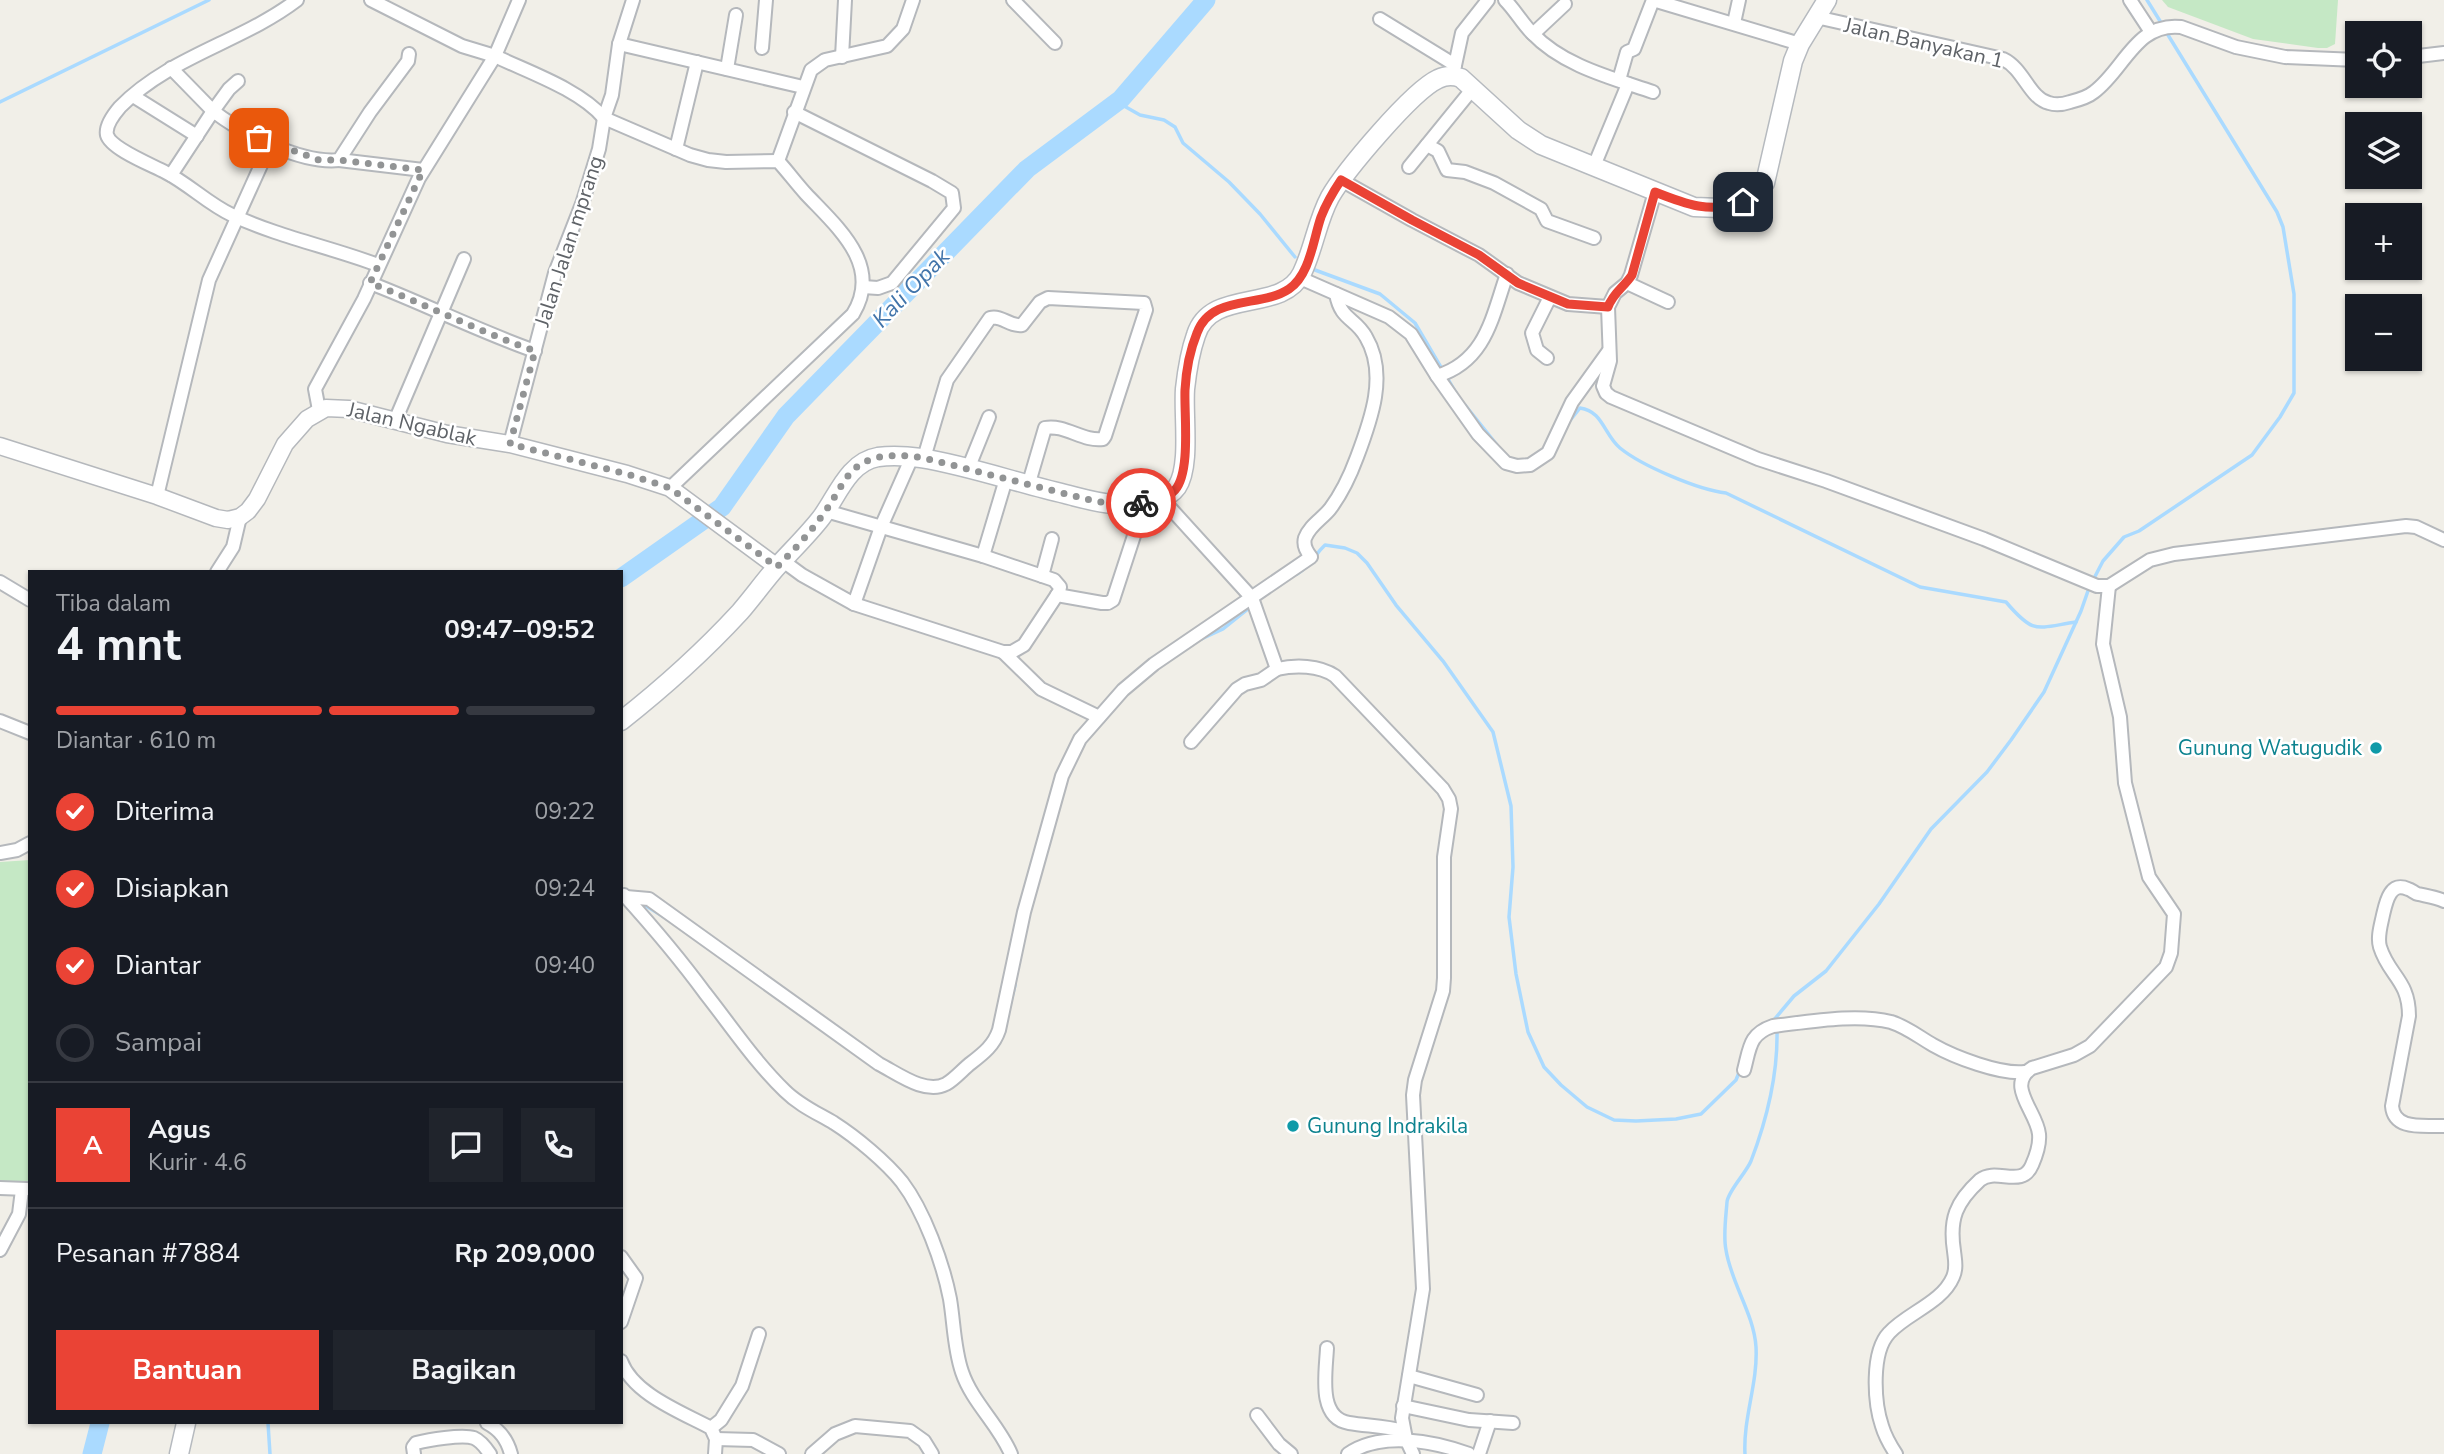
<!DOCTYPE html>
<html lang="id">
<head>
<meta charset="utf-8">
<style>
  :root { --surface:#171b24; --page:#20242c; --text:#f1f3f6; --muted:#9ea1a6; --line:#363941; --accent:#ea4335 }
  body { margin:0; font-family:"Nunito Sans",sans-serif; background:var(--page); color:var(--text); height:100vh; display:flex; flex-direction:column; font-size:26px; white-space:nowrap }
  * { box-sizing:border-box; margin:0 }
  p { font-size:23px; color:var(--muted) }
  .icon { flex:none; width:38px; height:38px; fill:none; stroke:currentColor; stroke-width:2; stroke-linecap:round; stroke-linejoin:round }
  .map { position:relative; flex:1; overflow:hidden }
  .sheet { position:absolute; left:28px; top:570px; width:595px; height:854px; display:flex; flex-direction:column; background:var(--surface); border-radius:0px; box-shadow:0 2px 5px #0004 }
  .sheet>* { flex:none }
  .tools { position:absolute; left:2345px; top:21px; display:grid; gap:14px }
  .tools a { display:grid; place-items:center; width:77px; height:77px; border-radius:0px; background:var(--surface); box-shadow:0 2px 5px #0004; font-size:35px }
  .pin { position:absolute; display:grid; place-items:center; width:60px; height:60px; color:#fff; margin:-30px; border-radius:14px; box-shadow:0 4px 10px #0006 }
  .courier { position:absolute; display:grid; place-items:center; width:70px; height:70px; margin:-35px; border:5px solid #ea4335; border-radius:50%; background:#fff; color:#222; box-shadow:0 2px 9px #0007 }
  .headline em { font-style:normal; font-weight:700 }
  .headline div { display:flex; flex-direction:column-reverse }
  .headline { display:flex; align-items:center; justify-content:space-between; height:119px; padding:0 28px }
  h1 { font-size:46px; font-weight:700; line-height:52px }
  .bar { display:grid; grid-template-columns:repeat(4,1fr); gap:10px 7px; align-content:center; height:84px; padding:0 28px }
  .bar i { height:9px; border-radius:5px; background:var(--line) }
  .bar .on { background:var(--accent) }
  .bar p { grid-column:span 4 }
  .line { display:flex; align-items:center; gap:18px; padding:0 28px; border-top:2px solid var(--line) }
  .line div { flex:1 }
  .round { display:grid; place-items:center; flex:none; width:74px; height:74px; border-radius:0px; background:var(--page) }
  ol { padding:0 28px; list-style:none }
  li { display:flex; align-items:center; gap:21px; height:77px }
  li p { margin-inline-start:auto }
  li .icon { padding:7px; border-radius:50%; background:var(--accent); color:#fff; stroke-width:4 }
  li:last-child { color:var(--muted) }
  li i { width:38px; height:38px; border:4px solid var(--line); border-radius:50% }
  .cta { display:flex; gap:14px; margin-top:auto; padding:14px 28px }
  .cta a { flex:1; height:80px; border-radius:0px; background:var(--accent); color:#fff; font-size:28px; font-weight:700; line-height:80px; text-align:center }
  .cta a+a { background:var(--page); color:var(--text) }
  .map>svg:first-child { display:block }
  .green { fill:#c5e8c5 }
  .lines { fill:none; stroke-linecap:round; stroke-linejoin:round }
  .stream { stroke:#aadaff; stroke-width:3.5 }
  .river { stroke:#aadaff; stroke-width:19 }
  .minor-casing { stroke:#b5b8bc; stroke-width:16 }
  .tertiary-casing { stroke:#b5b8bc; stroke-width:19 }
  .secondary-casing { stroke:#b6babf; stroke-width:21 }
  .minor { stroke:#fff; stroke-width:12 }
  .tertiary { stroke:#fff; stroke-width:16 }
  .secondary { stroke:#fff; stroke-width:18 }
  .done { stroke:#929495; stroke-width:7; stroke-dasharray:0 12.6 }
  .route { stroke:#ea4335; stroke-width:9 }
  .culture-dot { fill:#0f9aa8; stroke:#fff; stroke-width:2.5 }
  .labels { text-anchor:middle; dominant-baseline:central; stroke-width:5; stroke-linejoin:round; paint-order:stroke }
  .street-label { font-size:21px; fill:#5f6368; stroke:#fff }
  .culture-label { font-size:21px; fill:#0d838f; stroke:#fff; text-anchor:end }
  .water-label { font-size:23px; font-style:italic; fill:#4174aa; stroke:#fff }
</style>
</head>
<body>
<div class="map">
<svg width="2444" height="1454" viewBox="0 0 2444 1454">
  <rect width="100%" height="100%" fill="#f1efe8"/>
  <!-- green -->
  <g class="green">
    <path d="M2162,0H2338L2335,44L2327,48H2318L2253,39L2168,7Z"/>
    <path d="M30,860V1188L0,1187V862Z"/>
  </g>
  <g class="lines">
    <!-- stream -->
    <g class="stream">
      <path d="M2147,0L2160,21"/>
      <path d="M0,102L209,0"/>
      <path d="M1117,102L1140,115L1164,120L1175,127L1183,143L1229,182L1260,214L1295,257"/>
      <path d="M1315,270L1380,294L1415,323L1456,393"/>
      <path d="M1465,405L1497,445"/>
      <path d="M1568,423L1580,408C1603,411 1604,435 1620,448C1642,466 1699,490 1726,493L1920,587L2006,602C2034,635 2036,628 2076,622"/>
      <path d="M1297,574C1313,564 1313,556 1325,545L1345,548L1357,553L1367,563L1396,605L1443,661L1493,732L1511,806L1513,867L1509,917L1516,974L1528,1032L1544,1067L1561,1085L1587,1107L1614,1120L1636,1121L1676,1119L1701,1114L1736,1080L1740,1070"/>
      <path d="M1197,641L1223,629L1248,609"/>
      <path d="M643,904L664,917"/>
      <path d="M1006,1021L1015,985"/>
      <path d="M1773,1021L1794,996L1826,971L1879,904L1931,829L1987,772L2011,740L2044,692L2081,611L2089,588L2103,561L2124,537L2139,531L2252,455L2280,417L2294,393V294L2283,227L2277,212L2168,35"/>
      <path d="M268,1423L270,1454"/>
      <path d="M1745,1454C1743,1418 1758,1383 1756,1347C1754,1314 1731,1283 1726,1250C1723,1236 1726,1216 1727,1202C1728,1191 1746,1173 1751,1161C1767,1119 1778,1076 1777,1030"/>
    </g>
    <!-- river -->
    <g class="river">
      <path d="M621,578L722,507L786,416L1027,169L1121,99L1206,0"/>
      <path d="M92,1454L100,1423"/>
    </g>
    <defs>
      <g id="minor">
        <path d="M297,0C242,42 170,56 120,107C114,114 105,126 107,135C111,149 152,165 165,172C189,184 208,204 232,215C279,237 330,247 378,265"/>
        <path d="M519,0L495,56C528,72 579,89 604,118L690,155L708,160L726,162L778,161C788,172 796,183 806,194C837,227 883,265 853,314L670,488"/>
        <path d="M1013,0L1055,43"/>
        <path d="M1505,0C1515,10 1522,23 1532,33C1563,66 1612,78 1653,92"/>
        <path d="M1653,0L1800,44"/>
        <path d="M2130,0L2151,32"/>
        <path d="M1816,17L2003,59C2024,69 2029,98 2049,103C2055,105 2064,104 2070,102C2078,100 2088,97 2094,92C2124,70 2136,22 2181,27L2236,47L2285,57L2357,60"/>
        <path d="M1380,19L1455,65"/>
        <path d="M1734,23L1739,0"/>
        <path d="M1533,34L1565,4"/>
        <path d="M619,44L803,87"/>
        <path d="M762,48L766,0"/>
        <path d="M842,57L845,0"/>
        <path d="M2410,57L2444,53"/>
        <path d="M171,68L213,111L229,89L238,81"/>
        <path d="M727,69L736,15"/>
        <path d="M1454,70L1462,33L1488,0"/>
        <path d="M1619,80L1627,52L1634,49L1653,0"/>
        <path d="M133,96L197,136"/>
        <path d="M794,112L932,181L952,193L954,208L892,283L878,288L863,287"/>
        <path d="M1427,145L1438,151L1447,170L1465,172L1494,183L1541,209L1547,221L1594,238"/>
        <path d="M676,149L697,62"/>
        <path d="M339,160L423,170"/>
        <path d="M778,161L811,70L825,60L887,46L903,29L913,0"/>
        <path d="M1594,166L1628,84"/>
        <path d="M1409,167L1474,87"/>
        <path d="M171,175L213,111C243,134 301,164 339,160L370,112L408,61L409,54"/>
        <path d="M1341,180L1412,220L1479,255L1518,283L1568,304L1608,307"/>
        <path d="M1655,192L1631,275L1627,283L1615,293L1608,307L1610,361L1603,386L1606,393L1611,397L1758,459L1826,481L1984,539L2097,586H2109L2150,560L2174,554L2406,526L2416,527L2444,540"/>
        <path d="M1300,278L1389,317L1411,334L1437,376L1478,434L1506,463L1517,466L1530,465L1548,453L1572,402L1608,352"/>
        <path d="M370,283C425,304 478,331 535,351"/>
        <path d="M1627,283L1668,302"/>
        <path d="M1547,358L1537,350L1532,333L1550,297"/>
        <path d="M1437,376C1486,361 1492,317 1507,274"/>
        <path d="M319,410L315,389L364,299L419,178L495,56L462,46L371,0"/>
        <path d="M395,421L464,259"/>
        <path d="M510,444L555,273L582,204L599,149L604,118L612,95L619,44L633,0"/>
        <path d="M924,458L947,380L990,318C1002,315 1010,327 1022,325L1040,302L1048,298L1144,303L1146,310L1105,436L1103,439C1083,442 1065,424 1045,428L1028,486"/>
        <path d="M968,469L989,417"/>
        <path d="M157,496L209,280L261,165"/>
        <path d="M1162,499L1252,598L1277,669C1295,665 1319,665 1335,676L1443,789L1449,799L1451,809L1444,857V978L1443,991L1415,1080L1413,1095L1423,1289L1402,1418L1406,1439L1413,1454"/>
        <path d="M983,556L1006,479"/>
        <path d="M783,561L802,575L854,604L1003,652H1012L1024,645L1059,592L1060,587L1054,580L983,556L826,511"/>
        <path d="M217,572L233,547L240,517"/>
        <path d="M1042,576L1052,539"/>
        <path d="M0,582L30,600"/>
        <path d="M1057,595L1102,603H1108L1113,600L1145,502"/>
        <path d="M854,604L881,527L912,457"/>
        <path d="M1003,652L1041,689L1099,717"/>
        <path d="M0,721L30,733"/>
        <path d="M1191,742L1237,689L1245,684L1261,680L1277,669"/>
        <path d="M0,853L17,850L30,843"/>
        <path d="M624,895C652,926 680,959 705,993C731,1026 755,1062 785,1091C799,1105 817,1113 834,1123C856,1137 886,1162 902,1182C924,1211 943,1263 950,1299C954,1323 954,1349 962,1372C972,1402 999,1425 1011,1454"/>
        <path d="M626,897L649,899L879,1064C897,1073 925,1095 946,1084C955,1079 963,1069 971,1063C984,1053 994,1045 999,1030L1024,912L1062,776L1080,739L1123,690L1154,664L1311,557C1306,551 1303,545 1305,538C1310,525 1322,519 1330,509C1342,493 1350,476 1357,457C1371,420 1388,374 1366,337C1355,317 1341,321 1336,294"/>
        <path d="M2444,901C2436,897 2427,896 2418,894C2414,893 2412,890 2408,889C2390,881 2386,902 2383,915C2381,925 2377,937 2380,947C2389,976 2409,980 2409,1016L2392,1106C2394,1131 2424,1125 2444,1126"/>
        <path d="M1744,1070C1750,1048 1749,1034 1773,1026C1808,1022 1856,1013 1891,1022C1907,1027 1919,1037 1933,1045C1954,1057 2001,1075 2025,1072"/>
        <path d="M0,1188L27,1189"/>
        <path d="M0,1250L19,1214L22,1190"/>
        <path d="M621,1257L636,1278L621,1322"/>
        <path d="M1327,1348C1326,1372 1317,1418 1349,1423C1367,1426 1385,1426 1403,1431"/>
        <path d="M621,1361C633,1394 681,1412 711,1428L716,1439L715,1454"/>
        <path d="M1409,1376L1477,1395"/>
        <path d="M1403,1406L1469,1420L1513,1423"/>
        <path d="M1257,1415L1279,1444L1291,1454"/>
        <path d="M487,1423C500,1430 507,1439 511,1454"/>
        <path d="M711,1428L721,1420L742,1386L759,1334"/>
        <path d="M716,1439L753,1440L779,1454"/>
        <path d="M414,1454L413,1447L416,1443C428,1440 462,1434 474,1438C481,1441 486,1448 490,1454"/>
        <path d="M812,1454L835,1434L855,1426L910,1431L924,1441L932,1454"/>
        <path d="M1348,1454C1381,1431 1433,1441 1469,1454"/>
        <path d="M1479,1454L1490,1421"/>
        <path d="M1896,1454C1890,1445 1885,1436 1882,1426C1874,1402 1871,1352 1889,1333C1907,1313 1942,1303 1953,1277C1957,1268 1955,1260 1954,1251C1949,1219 1956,1202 1980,1180C1996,1167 2022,1189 2032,1165C2036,1156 2040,1144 2039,1134C2037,1112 2005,1085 2032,1068L2074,1055L2090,1046L2166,967L2171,953L2174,914L2149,877L2125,783L2120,717L2103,644L2109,586"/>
      </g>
      <path id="tertiary" d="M0,446L157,496L216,518L228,520L240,517L248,511L257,499L285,444L307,419L326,408L349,409L447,434L510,444L627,474L670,488L777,567"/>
      <g id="secondary">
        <path d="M621,721C663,688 704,651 740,612C752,598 763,583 775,569C790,552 807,536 821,518C837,497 848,462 878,457C892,455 907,456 921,458C970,466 1017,483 1065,494C1081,498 1097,503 1113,504C1133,506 1165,504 1177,487C1191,466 1183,415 1185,389C1187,371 1190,352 1196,335C1211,287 1282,314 1302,273C1314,248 1317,221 1330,197C1345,171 1412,91 1438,79C1446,75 1453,75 1461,78L1518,130L1541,145L1694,207L1720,208L1743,202L1765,183L1793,61L1800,44L1827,0"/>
        <path d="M179,1454L186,1423"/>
      </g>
    </defs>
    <!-- minor casing -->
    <use href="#minor" class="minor-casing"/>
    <!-- tertiary casing -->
    <use href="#tertiary" class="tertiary-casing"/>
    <!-- secondary casing -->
    <use href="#secondary" class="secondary-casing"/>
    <!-- minor -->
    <use href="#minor" class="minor"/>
    <!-- tertiary -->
    <use href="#tertiary" class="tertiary"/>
    <!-- secondary -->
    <use href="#secondary" class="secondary"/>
  </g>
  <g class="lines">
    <!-- done -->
    <path class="done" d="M259,138L319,160H339L423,170L370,283C425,304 478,331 535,351L510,444L627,474L670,488L777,567C794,550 810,533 824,513C833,501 839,488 848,476C866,452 897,454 924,458L1090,500L1113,504L1141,503"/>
    <!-- route -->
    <path class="route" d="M1141,503C1153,501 1167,499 1175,490C1191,472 1184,414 1185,390C1186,372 1190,350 1197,333C1211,294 1261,308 1289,289C1310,275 1313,240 1321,217C1326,204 1333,192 1341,180L1412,220L1479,255L1518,283L1568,304L1608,307C1613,293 1624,287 1632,275L1655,192C1685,204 1711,214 1743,202"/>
  </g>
  <!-- markers -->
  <g class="culture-dot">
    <circle cx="2376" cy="748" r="7"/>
    <circle cx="1293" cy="1126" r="7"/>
  </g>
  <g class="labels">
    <!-- street labels -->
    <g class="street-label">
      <text transform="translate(1924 43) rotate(13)">Jalan Banyakan 1</text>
      <text transform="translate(569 241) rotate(-72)">Jalan Jalan mprang</text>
      <text transform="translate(412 424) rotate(13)">Jalan Ngablak</text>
    </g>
    <!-- culture labels -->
    <g class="culture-label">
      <text x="2362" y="748">Gunung Watugudik</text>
      <text x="1307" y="1126" text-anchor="start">Gunung Indrakila</text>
    </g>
    <!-- water labels -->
    <g class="water-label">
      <text transform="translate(911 288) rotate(-46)">Kali Opak</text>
    </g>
  </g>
</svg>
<div class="tools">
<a><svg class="icon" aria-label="locate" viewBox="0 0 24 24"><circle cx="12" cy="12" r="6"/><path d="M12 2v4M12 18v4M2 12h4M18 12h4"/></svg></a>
<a><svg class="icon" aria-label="layers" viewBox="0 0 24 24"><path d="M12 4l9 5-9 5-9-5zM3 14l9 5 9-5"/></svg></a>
<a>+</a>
<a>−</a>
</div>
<div class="pin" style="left:259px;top:138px;background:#ea580c"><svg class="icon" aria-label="bag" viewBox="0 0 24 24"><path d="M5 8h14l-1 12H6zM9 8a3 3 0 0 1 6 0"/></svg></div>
<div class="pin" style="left:1743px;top:202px;background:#1f2937"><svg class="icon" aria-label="home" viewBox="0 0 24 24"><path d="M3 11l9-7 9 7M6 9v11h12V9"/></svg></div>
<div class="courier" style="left:1141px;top:503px"><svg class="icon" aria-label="bike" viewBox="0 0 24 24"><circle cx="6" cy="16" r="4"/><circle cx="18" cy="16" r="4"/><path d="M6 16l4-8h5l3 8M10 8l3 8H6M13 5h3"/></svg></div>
<section class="sheet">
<div class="headline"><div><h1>4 mnt</h1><p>Tiba dalam</p></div><em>09:47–09:52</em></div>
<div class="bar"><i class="on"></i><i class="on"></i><i class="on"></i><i></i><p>Diantar · 610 m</p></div>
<ol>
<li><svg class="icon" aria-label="check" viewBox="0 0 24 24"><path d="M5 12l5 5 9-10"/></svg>Diterima<p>09:22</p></li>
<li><svg class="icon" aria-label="check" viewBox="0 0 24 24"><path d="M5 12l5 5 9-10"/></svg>Disiapkan<p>09:24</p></li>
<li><svg class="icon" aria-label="check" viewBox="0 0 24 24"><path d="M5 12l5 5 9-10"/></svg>Diantar<p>09:40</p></li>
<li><i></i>Sampai</li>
</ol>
<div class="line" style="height:126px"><b class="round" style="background:var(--accent);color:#fff">A</b><div><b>Agus</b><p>Kurir · 4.6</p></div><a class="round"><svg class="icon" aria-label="chat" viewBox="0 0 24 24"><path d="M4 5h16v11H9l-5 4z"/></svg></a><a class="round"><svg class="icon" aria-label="phone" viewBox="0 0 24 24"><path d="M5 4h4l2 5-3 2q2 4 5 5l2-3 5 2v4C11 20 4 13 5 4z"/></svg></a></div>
<div class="line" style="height:91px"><div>Pesanan #7884</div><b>Rp 209,000</b></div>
<div class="cta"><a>Bantuan</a><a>Bagikan</a></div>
</section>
</div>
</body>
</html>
